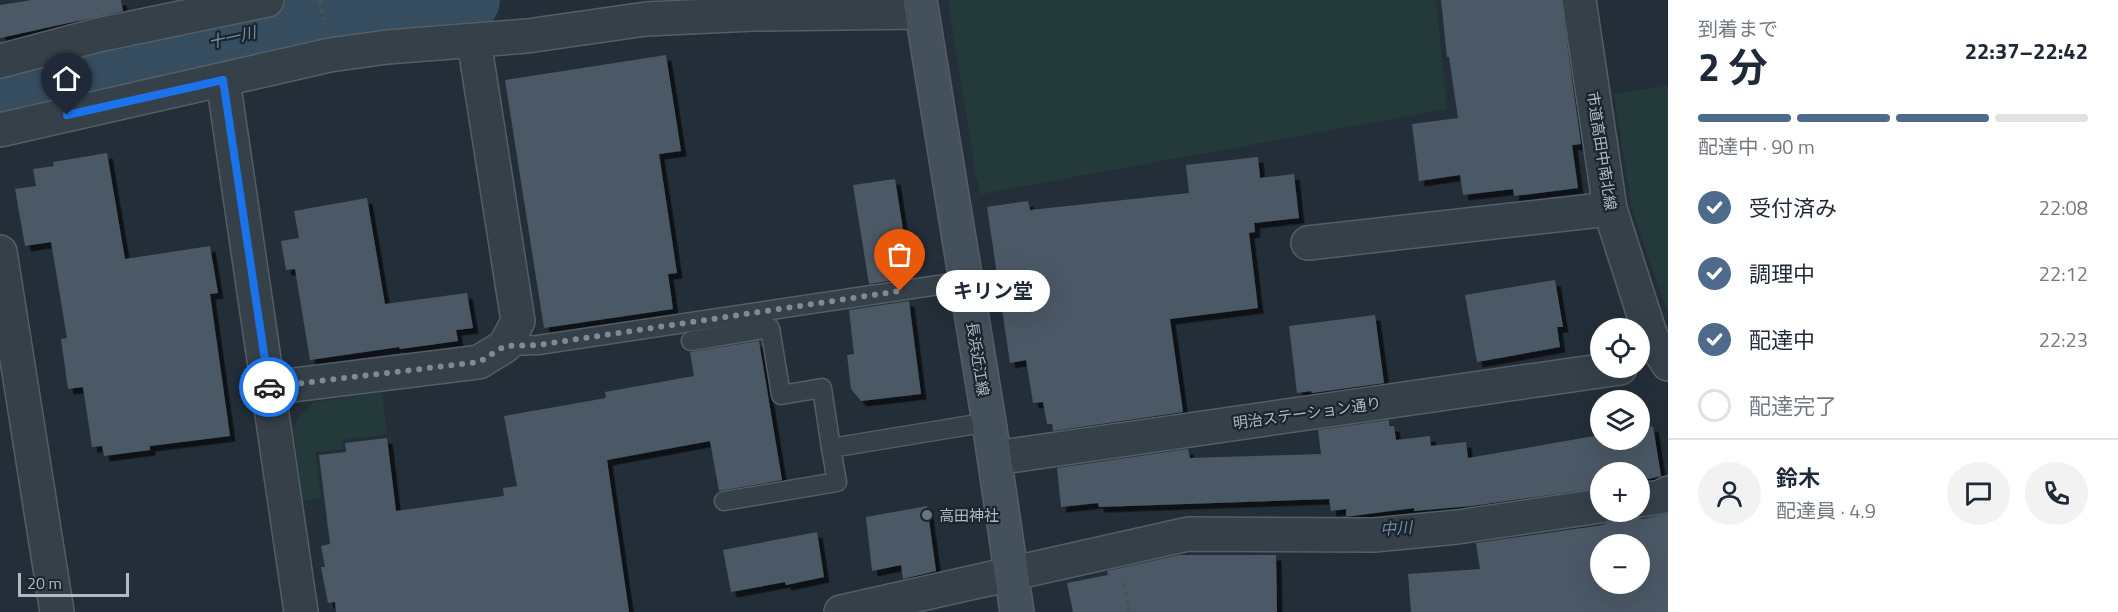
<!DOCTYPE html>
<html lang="ja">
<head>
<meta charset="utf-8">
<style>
  :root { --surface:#fff; --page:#f2f2f3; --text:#1f2937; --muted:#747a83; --line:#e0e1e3; --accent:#4e6b8c }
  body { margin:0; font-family:"Titillium Web","Noto Sans JP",sans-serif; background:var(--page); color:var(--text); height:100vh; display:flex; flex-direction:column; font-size:22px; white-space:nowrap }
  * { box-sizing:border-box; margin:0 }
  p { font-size:20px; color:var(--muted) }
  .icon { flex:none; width:33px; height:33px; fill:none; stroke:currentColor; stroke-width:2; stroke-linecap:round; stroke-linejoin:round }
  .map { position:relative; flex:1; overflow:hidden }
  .side { display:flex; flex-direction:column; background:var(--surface); width:450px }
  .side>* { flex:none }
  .tools { position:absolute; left:1590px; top:318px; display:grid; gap:12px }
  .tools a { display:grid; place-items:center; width:60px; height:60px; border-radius:50%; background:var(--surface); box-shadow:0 6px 24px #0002; font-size:30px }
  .scale { position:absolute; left:18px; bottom:15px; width:111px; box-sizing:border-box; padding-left:6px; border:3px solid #b1bbc5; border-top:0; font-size:16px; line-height:21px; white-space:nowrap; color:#b1bbc5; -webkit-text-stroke:4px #1b252e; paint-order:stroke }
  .pin { position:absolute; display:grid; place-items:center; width:51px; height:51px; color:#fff; margin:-62px -26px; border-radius:50% 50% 50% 0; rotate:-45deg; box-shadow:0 0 6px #0007 }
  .pin .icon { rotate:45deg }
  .courier { position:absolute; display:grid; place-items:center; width:60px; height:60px; margin:-30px; border:4px solid #1a73e8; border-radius:50%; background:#fff; color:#222; box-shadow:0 2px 8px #0007 }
  .bubble { position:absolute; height:42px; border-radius:21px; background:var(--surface); box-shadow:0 6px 24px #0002; font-size:20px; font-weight:700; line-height:42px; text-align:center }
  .head em { font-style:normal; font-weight:700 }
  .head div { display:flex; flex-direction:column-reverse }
  .head { display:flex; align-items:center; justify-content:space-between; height:102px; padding:0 30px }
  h1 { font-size:39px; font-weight:700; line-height:45px }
  .bar { display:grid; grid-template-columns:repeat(4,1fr); gap:9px 6px; align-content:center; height:72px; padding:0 30px }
  .bar i { height:8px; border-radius:4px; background:var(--line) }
  .bar .selected { background:var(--accent) }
  .bar p { grid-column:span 4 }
  .line { display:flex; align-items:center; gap:15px; padding:0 30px; border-top:2px solid var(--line) }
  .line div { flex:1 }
  .round { display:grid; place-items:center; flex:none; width:63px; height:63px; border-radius:32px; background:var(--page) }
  ol { padding:0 30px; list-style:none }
  li { display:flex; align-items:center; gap:18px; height:66px }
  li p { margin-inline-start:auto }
  li .icon { padding:6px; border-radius:50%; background:var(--accent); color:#fff; stroke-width:4 }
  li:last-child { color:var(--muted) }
  li i { width:33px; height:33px; border:3px solid var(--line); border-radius:50% }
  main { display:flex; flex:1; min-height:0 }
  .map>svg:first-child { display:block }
  .green { fill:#243a3a }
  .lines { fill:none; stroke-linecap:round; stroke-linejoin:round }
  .river { stroke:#364c5f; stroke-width:66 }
  .building { fill:#4b5965; fill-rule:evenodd; filter:url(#shadow) }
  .service-casing { stroke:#545e67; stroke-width:21 }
  .minor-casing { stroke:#545e67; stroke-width:36 }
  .secondary-casing { stroke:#545e67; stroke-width:36 }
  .path { stroke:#425657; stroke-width:4; stroke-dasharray:4.5 4.5; stroke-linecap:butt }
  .service { stroke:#364049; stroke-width:18 }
  .minor { stroke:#364049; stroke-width:33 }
  .secondary { stroke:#44505c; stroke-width:33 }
  .done { stroke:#7f8a94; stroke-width:6; stroke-dasharray:0 10.8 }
  .route { stroke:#1a73e8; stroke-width:8 }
  .worship-dot { fill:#6b7280; stroke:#1b252e; stroke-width:2 }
  .labels { text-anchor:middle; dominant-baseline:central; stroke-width:4.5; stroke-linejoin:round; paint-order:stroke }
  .street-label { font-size:15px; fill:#b1bbc5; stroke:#1b252e }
  .poi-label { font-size:15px; fill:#b1bbc5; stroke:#1b252e; text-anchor:start }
  .water-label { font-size:16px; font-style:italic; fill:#728fa8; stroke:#1b252e }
</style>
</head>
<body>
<main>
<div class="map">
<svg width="1668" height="612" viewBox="0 0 1668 612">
  <defs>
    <filter id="shadow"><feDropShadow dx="5.5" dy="5.5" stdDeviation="0" flood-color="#0009"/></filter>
  </defs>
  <rect width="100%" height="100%" fill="#232e39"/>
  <!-- green -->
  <g class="green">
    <path d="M948,0H1436L1447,109L981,194L976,177Z"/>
    <path d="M1668,86V314L1632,209L1614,94Z"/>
    <path d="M382,392L387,434L342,440L343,449L315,452L321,498L303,501L293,429L298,419L314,402Z"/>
  </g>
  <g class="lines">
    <!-- river -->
    <path class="river" d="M0,89L366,7L467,0"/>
  </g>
  <!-- building -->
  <g class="building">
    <path d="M32,0H121L123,11L0,38V5Z"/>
    <path d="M1441,0H1561L1581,144L1572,145L1578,188L1514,196L1513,189L1463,195L1460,175L1419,181L1412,124L1458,118L1449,57H1447Z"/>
    <path d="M666,55L681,151L659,154L677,273L668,274L673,309L544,328L505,80Z"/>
    <path d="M107,153L125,259L210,246L218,293L210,294L230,436L150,446V450L104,456L102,446L92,447L83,387L68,389L61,339L67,338L51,242L25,246L15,189L36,186L33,169L54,166L53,162Z"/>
    <path d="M1258,157L1260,178L1294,174L1299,218L1254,223L1255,232L1249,233L1258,308L1170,319L1183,412L1053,431L1052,424H1047L1043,402L1033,403L1026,360L1010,363L987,207L1028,201L1030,210L1189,193L1186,165Z"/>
    <path d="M895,179L909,267L905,268L907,278L869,284L853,185Z"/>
    <path d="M367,198L385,304L467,293L473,328L456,330L458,341L400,349L399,347L310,360L295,269L286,270L281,241L299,238L294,211Z"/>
    <path d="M1555,280L1563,327H1557L1560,347L1477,362L1465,295Z"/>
    <path d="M909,301L921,394L861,401L851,389L847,355L854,354L849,310Z"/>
    <path d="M1375,315L1384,383L1312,393L1311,391L1297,393L1289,326Z"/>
    <path d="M759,341L782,480L719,491L710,441L607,460L629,612H336L335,602L328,603L321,567H325L321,546L330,544L319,455L346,452L345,443L387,438L396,511L504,496L503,488L517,486L504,416L606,398L605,392L694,376L690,352Z"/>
    <path d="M1389,420V426H1394L1396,440L1430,436L1431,446L1466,442L1468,458L1600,435V440H1640V429L1653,426L1661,476L1640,481V472H1600V488L1471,506L1414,511V508L1352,516H1346V509L1331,511L1329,499L1099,507L1098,503L1061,507L1057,468L1188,449L1190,458L1321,454L1318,430Z"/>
    <path d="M927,506L936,571L903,579L901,565L872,571L866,517Z"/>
    <path d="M1618,512H1625L1633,517L1642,519L1668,514V612H1411L1408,574L1480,569L1476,543L1603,525L1612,520ZM1600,544H1640V584H1600Z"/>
    <path d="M817,532L824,577L786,585L785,582L731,592L723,550Z"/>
    <path d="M1179,555H1276L1277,612H1073L1067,583L1108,575L1107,571Z"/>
  </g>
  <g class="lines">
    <defs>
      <g id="service">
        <path d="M691,341L770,328L781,395L822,388L831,448"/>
        <path d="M505,346L538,345L945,284"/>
        <path d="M724,501L837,482L831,448L989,422"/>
      </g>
      <g id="minor">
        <path d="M1579,0L1610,209L1651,337L1668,364"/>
        <path d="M0,61L98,35L267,0"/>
        <path d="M223,80L301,612"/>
        <path d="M0,130L330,55L387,47L527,36L646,19L753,14L922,12"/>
        <path d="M1308,243L1610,209"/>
        <path d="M0,252L57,612"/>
        <path d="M269,388L479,362L505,346L518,321L474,41"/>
        <path d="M995,458L1620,368"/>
        <path d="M1640,500L1661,497L1668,493"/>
        <path d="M841,612L1188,534L1374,535L1457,527L1600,506"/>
      </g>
      <path id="secondary" d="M920,0L989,422L1017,612"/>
    </defs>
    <!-- service casing -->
    <use href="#service" class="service-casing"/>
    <!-- minor casing -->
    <use href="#minor" class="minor-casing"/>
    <!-- secondary casing -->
    <use href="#secondary" class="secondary-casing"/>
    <!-- path -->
    <g class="path">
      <path d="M320,0L324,20"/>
      <path d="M1124,583L1129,612"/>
    </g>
    <!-- service -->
    <use href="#service" class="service"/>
    <!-- minor -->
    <use href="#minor" class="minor"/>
    <!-- secondary -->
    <use href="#secondary" class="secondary"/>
  </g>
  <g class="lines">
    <!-- done -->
    <path class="done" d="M269,387L479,362L505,346L538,345L900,291"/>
    <!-- route -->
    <path class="route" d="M67,115L223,80L269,387"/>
  </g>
  <!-- markers -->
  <circle class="worship-dot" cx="927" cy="515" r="6"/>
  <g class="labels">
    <!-- street labels -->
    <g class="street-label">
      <text transform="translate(1602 151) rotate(81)">市道高田中南北線</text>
      <text transform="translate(978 359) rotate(81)">長浜近江線</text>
      <text transform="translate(1307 413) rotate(-8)">明治ステーション通り</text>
    </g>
    <!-- poi labels -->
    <g class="poi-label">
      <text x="939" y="515">高田神社</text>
    </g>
    <!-- water labels -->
    <g class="water-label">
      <text transform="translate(232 37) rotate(-13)">十一川</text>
      <text transform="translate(1396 528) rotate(-4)">中川</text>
    </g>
  </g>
</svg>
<div class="tools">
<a><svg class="icon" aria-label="locate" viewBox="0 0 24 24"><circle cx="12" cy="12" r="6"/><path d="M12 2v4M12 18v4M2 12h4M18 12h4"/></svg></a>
<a><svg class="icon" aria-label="layers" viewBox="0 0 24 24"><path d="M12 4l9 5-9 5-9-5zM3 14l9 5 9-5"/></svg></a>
<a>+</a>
<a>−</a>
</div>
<div class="scale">20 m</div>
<div class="pin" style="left:900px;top:291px;background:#ea580c"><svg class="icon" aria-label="bag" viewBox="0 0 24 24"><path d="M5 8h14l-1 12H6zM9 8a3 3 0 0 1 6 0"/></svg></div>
<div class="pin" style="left:67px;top:115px;background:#1f2937"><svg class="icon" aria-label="home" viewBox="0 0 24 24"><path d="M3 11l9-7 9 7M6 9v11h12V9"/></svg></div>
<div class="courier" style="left:269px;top:387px"><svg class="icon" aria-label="car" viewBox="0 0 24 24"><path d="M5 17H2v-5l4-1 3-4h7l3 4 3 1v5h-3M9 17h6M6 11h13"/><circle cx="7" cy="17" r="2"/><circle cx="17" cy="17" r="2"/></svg></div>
<div class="bubble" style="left:936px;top:270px;width:114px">キリン堂</div>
</div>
<section class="side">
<div class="head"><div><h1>2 分</h1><p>到着まで</p></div><em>22:37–22:42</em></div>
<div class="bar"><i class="selected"></i><i class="selected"></i><i class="selected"></i><i></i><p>配達中 · 90 m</p></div>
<ol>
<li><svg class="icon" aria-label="check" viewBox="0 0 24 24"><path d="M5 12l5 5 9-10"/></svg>受付済み<p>22:08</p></li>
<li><svg class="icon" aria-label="check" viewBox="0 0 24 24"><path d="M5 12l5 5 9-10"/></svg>調理中<p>22:12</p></li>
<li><svg class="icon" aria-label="check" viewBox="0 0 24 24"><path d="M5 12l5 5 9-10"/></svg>配達中<p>22:23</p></li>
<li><i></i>配達完了</li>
</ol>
<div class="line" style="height:108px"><a class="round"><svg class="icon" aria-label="person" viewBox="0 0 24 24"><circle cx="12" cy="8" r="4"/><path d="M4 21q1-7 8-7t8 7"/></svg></a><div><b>鈴木</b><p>配達員 · 4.9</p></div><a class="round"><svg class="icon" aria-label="chat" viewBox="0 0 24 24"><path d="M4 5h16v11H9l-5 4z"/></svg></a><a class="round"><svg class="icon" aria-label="phone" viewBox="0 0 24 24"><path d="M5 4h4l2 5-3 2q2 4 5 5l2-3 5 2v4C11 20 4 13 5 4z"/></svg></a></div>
</section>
</main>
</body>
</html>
